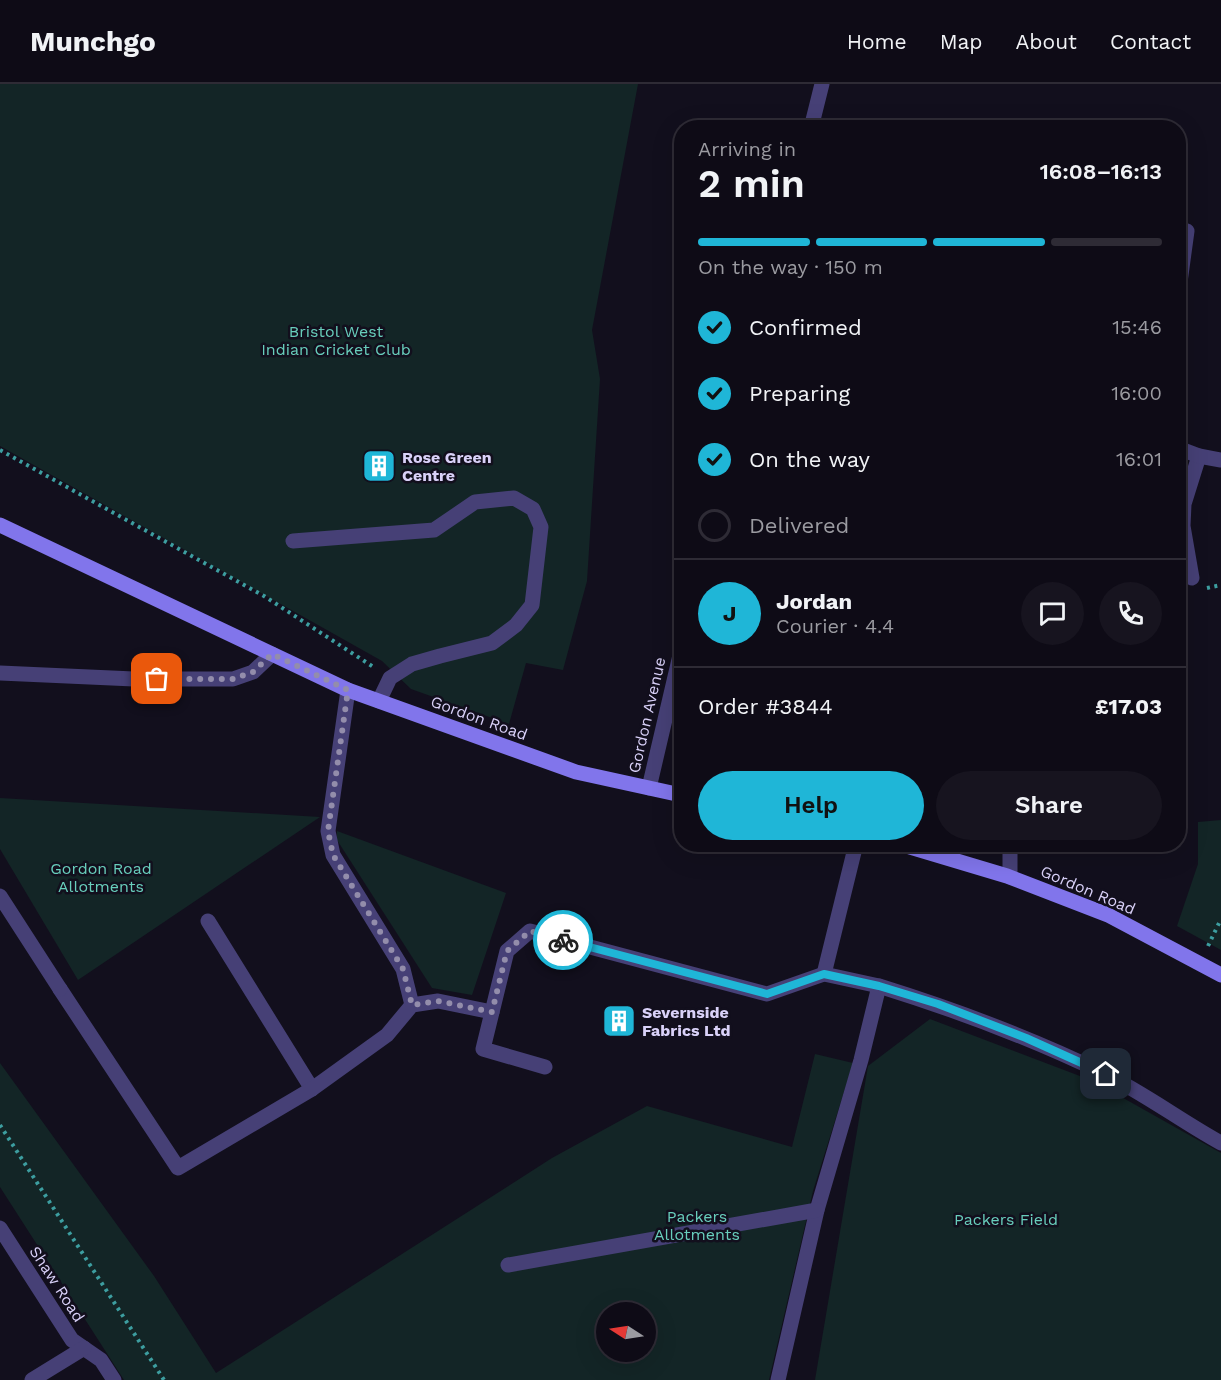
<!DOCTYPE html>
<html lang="en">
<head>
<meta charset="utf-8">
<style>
  :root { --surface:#0e0b16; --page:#17141f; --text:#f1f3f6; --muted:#9b9ba1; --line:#2e2b35; --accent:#1fb6d7 }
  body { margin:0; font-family:"Work Sans",sans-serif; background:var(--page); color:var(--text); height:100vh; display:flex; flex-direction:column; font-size:22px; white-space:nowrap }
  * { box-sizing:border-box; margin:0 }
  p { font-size:20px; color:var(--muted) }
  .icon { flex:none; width:33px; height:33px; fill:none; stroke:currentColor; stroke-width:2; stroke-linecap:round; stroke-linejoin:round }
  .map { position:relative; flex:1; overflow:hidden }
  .side { position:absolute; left:674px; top:36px; width:512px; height:732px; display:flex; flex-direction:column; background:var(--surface); border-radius:24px; box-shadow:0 6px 24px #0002,0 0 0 2px var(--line) }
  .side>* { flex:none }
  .needle { width:39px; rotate:282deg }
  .buttons { position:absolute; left:596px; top:1218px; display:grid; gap:12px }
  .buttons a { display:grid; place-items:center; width:60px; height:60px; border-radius:50%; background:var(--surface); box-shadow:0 6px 24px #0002,0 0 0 2px var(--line); font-size:30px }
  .pin { position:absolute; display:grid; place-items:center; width:51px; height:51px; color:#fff; margin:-26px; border-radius:12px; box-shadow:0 3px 9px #0006 }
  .courier { position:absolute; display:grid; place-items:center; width:60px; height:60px; margin:-30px; border:4px solid #1fb6d7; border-radius:50%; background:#fff; color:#222; box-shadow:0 2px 8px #0007 }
  .summary em { font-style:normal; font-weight:600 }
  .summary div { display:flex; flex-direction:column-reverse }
  .summary { display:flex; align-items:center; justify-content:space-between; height:102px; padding:0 24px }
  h1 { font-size:39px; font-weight:600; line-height:45px }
  .bar { display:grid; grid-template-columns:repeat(4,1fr); gap:9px 6px; align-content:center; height:72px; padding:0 24px }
  .bar i { height:8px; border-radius:4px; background:var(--line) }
  .bar .on { background:var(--accent) }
  .bar p { grid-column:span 4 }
  .line { display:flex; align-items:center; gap:15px; padding:0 24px; border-top:2px solid var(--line) }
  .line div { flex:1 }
  .round { display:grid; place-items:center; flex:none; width:63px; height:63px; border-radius:32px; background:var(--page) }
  ol { padding:0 24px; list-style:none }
  li { display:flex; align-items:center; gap:18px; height:66px }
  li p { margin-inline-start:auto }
  li .icon { padding:6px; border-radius:50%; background:var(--accent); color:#111; stroke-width:4 }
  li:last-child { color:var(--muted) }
  li i { width:33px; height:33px; border:3px solid var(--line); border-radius:50% }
  .button { display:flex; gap:12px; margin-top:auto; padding:12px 24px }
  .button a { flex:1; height:69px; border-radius:36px; background:var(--accent); color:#111; font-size:24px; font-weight:600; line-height:69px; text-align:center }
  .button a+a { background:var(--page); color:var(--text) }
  header { display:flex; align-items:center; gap:36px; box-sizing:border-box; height:84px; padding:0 30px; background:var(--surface); border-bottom:2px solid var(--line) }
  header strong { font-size:28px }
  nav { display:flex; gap:33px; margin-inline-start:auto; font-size:21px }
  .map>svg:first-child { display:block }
  .green { fill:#132526; fill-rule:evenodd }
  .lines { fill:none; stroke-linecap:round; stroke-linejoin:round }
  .path { stroke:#3d9ea0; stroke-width:4; stroke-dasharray:3 4.5; stroke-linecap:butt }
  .lane { stroke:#464076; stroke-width:15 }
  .street { stroke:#464076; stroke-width:15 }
  .secondary { stroke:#8175eb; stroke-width:15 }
  .done { stroke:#938dab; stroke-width:6; stroke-dasharray:0 10.8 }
  .route { stroke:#1fb6d7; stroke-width:8 }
  .labels { text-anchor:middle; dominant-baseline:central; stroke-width:5; stroke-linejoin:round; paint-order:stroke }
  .park-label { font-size:16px; fill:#68cebc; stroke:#120f1d }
  .poi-label { font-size:16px; font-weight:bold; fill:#d9d1f8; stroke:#120f1d; text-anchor:start }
  .street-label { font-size:16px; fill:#d9d1f8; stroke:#120f1d }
</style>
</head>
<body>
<header>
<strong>Munchgo</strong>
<nav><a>Home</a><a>Map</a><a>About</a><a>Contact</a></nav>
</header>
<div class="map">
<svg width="1221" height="1296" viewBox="0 0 1221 1296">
  <rect width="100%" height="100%" fill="#120f1d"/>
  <!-- green -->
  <g class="green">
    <path d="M0,0H638L592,246L600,295L587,497L563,586L526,579L509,640L411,605L382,577L0,362Z"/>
    <path d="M0,714L320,733L78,896L0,765Z"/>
    <path d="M1221,736V866L1177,842L1198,780V738Z"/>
    <path d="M337,747L506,809L472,911L432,904L337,756Z"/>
    <path d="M930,935L1093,997L1221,1069V1296H815L868,982Z"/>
    <path d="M815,970L853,979L813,1107L769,1296H124L0,1103V979L154,1192L216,1289L552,1074L647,1022L792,1063ZM606,1228H645V1268H606Z"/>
  </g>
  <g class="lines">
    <!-- path -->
    <g class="path">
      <path d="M0,366L264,512L375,584"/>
      <path d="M1207,504L1221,501"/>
      <path d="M1178,521L1187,513"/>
      <path d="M1208,862L1221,835"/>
      <path d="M0,1041L164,1296"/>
    </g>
    <!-- lane -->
    <g class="lane">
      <path d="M293,457L434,446L475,418L514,414L533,425L541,443L532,521L516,541L492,559L440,572L412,580L390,594L379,617"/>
      <path d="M1192,494L1183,442L1184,420L1199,372"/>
      <path d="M348,606L328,747L333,771L403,885L412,921"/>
      <path d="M1010,793V760"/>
      <path d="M208,837L312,1005"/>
      <path d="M879,902C956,926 1031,954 1103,989C1144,1009 1181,1037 1221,1059"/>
      <path d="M60,905L178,1084L312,1005L387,951L412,921L438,917L492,928"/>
      <path d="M545,983L483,965L507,867L530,847L767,910L824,890L879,902L861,976L817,1126L778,1296"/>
      <path d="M508,1181L817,1126"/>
    </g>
    <!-- street -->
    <g class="street">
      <path d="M811,44L822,0"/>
      <path d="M1178,213L1187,147"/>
      <path d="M1178,364L1199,372L1221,376"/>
      <path d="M0,589L134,595H233L253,588L272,570"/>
      <path d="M649,704L681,567"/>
      <path d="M0,812L60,905"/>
      <path d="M824,890L856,760"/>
      <path d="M0,1144L72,1256L101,1276L114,1296"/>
      <path d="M32,1296L84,1264"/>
    </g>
    <!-- secondary -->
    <g class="secondary">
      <path d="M0,441L348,606L576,688L681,711"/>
      <path d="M900,760L1007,792L1108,831L1221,891"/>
    </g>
  </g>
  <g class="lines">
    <!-- done -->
    <path class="done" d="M157,595H233L253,588L272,570L348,606L328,747L333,771L403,885L412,921L438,917L492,928L507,867L530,847L563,856"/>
    <!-- route -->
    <path class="route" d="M563,856L767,910L824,890L879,902L938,920L1026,954L1106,990"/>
  </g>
  <!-- icons -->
  <defs>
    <symbol id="building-square" viewBox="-11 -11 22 22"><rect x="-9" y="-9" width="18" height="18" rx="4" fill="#1fb6d7" stroke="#120f1d"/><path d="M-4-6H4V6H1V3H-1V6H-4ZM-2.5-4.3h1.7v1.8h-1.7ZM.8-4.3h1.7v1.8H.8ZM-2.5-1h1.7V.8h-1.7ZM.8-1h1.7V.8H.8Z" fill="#fff"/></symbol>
  </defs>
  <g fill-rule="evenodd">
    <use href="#building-square" x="360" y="363" width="38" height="38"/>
    <use href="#building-square" x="600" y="918" width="38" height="38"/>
  </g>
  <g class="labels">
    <!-- park labels -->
    <g class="park-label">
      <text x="336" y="247">Bristol West<tspan x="336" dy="18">Indian Cricket Club</tspan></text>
      <text x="101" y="784">Gordon Road<tspan x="101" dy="18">Allotments</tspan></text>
      <text x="697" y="1132">Packers<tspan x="697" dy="18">Allotments</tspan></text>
      <text x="1006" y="1135">Packers Field</text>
    </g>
    <!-- poi labels -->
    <g class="poi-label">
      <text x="402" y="373">Rose Green<tspan x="402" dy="18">Centre</tspan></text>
      <text x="642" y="928">Severnside<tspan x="642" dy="18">Fabrics Ltd</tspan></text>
    </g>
    <!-- street labels -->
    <g class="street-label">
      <text transform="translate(647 631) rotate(-77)">Gordon Avenue</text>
      <text transform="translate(479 634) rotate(20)">Gordon Road</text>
      <text transform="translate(1088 806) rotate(23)">Gordon Road</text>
      <text transform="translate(57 1200) rotate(57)">Shaw Road</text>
    </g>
  </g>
</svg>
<div class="buttons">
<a><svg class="needle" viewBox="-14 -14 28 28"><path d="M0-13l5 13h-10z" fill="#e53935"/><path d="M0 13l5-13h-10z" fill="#9b9ba1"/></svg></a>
</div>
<div class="pin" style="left:157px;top:595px;background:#ea580c"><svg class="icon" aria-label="bag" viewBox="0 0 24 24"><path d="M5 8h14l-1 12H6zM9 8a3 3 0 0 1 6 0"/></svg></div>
<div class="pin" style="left:1106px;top:990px;background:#1f2937"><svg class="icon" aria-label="home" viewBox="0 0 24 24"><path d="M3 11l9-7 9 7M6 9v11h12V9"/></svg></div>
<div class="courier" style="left:563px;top:856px"><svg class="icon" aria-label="bike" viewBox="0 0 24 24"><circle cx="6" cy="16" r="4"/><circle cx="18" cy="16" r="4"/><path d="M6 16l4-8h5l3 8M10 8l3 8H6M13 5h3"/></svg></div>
<section class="side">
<div class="summary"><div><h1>2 min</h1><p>Arriving in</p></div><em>16:08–16:13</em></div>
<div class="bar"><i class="on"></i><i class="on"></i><i class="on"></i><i></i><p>On the way · 150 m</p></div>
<ol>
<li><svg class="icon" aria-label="check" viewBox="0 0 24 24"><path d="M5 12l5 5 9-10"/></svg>Confirmed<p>15:46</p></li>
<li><svg class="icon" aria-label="check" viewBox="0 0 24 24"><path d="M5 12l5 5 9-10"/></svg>Preparing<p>16:00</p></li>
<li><svg class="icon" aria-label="check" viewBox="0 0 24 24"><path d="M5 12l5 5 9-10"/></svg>On the way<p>16:01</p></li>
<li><i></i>Delivered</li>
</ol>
<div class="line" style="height:108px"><b class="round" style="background:var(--accent);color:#111">J</b><div><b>Jordan</b><p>Courier · 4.4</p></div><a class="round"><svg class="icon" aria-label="chat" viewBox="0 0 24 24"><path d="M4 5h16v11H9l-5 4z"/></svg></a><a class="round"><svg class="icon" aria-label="phone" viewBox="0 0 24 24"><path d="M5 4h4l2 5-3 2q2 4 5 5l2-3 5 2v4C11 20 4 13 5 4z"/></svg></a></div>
<div class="line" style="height:78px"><div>Order #3844</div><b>£17.03</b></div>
<div class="button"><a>Help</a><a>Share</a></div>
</section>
</div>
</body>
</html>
